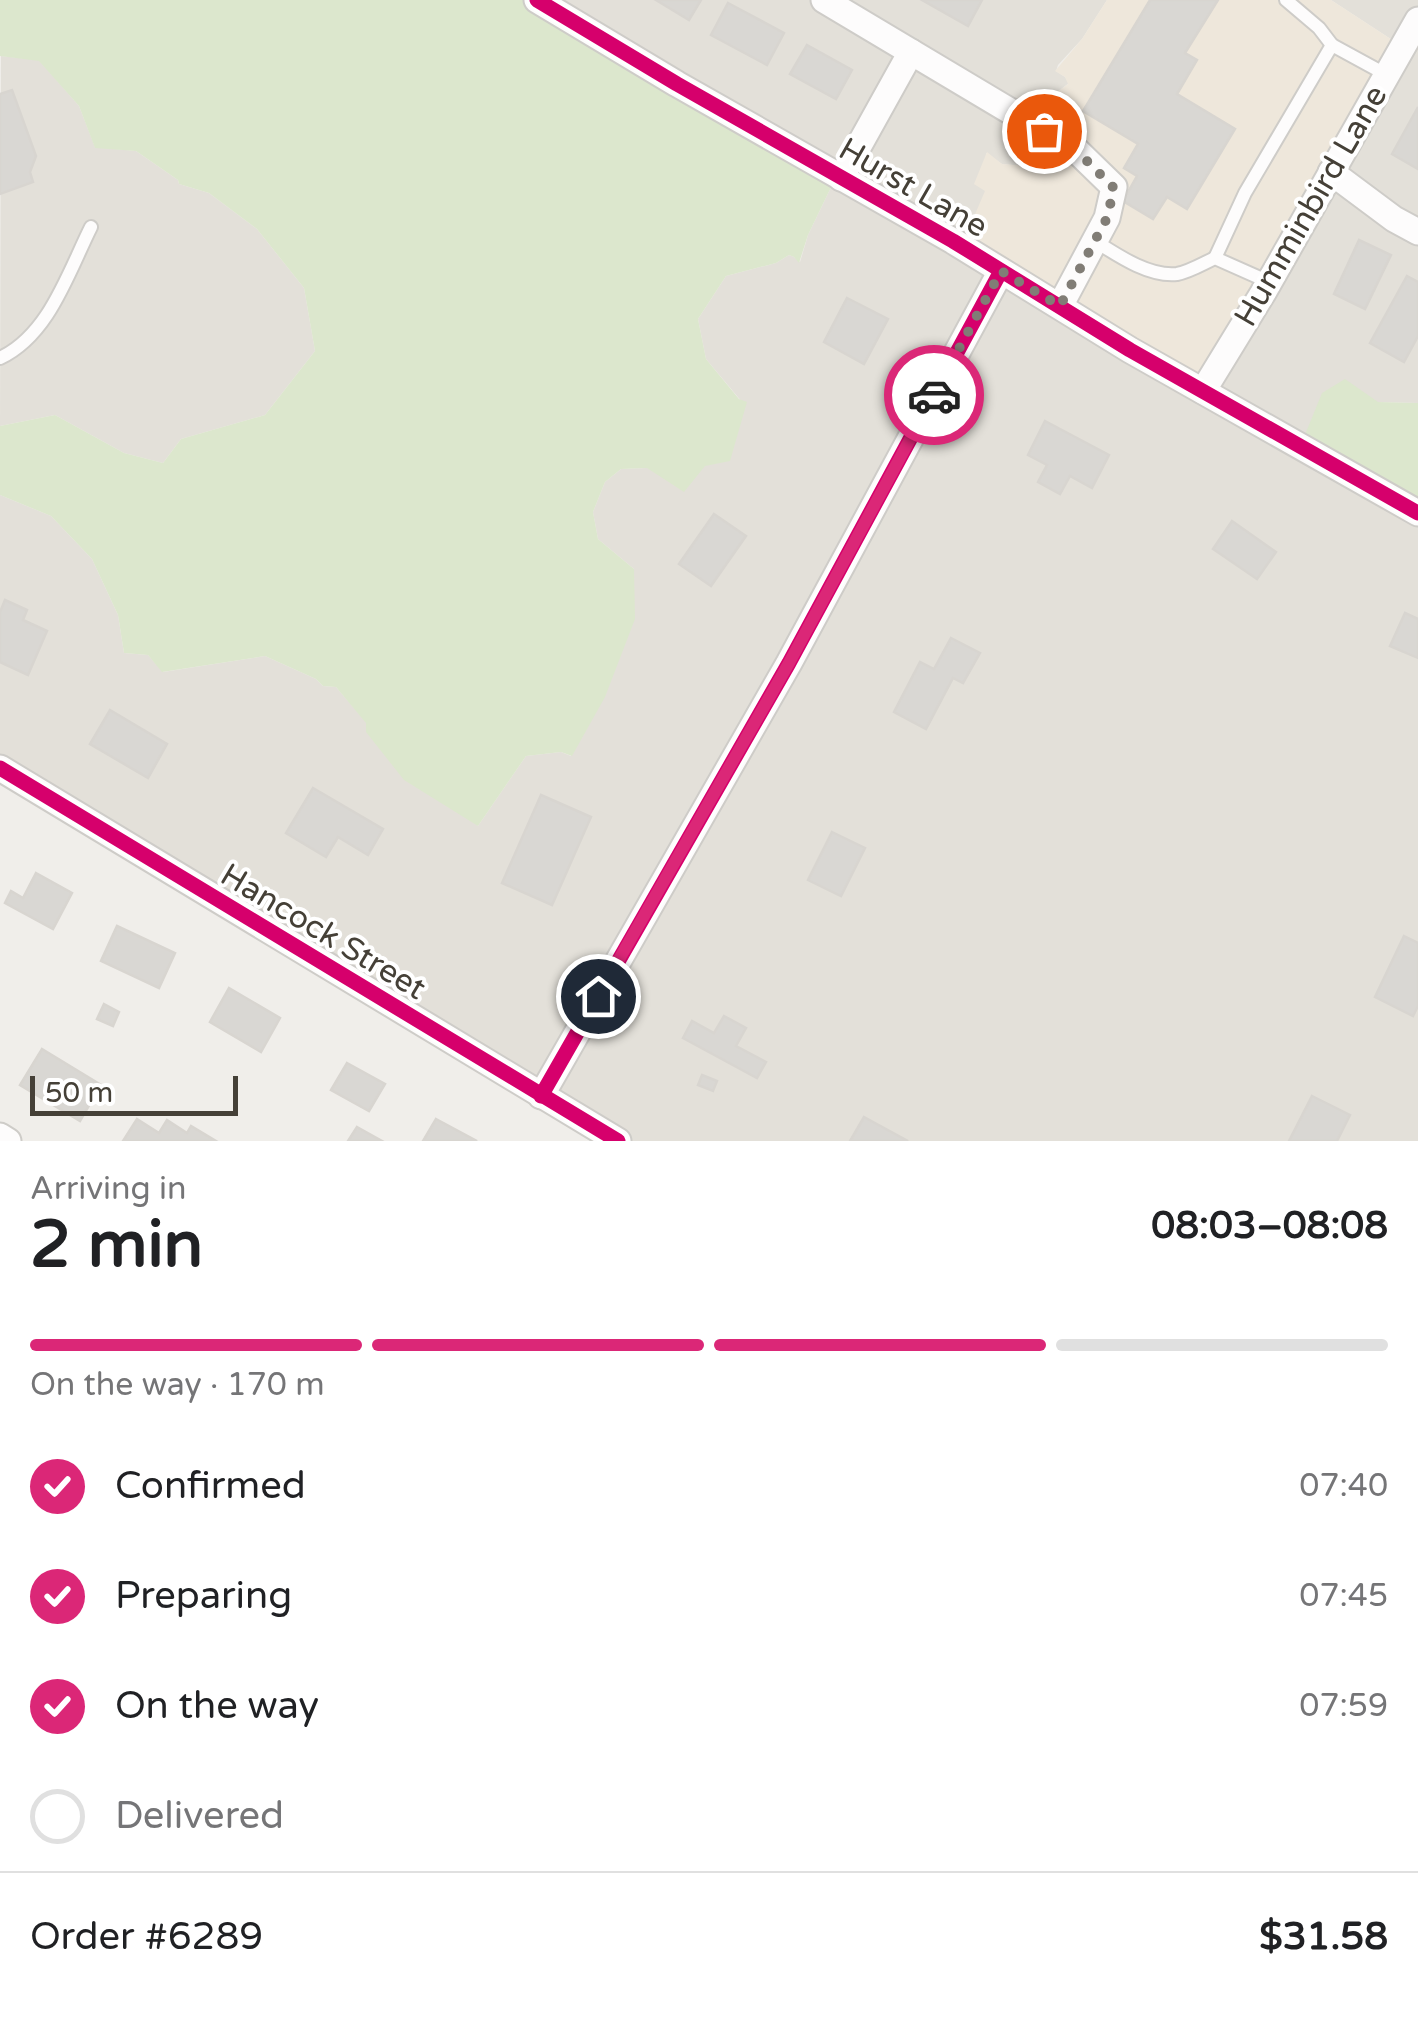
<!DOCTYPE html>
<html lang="en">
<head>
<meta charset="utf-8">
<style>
  :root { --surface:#fff; --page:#f6f6f6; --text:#202124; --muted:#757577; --line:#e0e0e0; --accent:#db2777 }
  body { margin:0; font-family:"Varela Round",sans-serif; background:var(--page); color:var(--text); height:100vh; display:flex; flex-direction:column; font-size:38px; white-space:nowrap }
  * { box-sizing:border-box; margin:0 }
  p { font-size:32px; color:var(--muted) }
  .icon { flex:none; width:55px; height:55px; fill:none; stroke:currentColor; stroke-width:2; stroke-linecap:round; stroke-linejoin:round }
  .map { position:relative; height:1141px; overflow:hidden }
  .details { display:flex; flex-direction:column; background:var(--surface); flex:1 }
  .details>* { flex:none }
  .scale { position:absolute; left:30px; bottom:25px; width:208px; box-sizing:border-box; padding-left:10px; border:5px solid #454037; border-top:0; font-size:28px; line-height:35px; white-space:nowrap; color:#454037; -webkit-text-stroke:8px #fff; paint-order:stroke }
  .pin { position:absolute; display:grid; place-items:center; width:85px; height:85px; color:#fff; margin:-42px; border:5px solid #fff; border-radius:50%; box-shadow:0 2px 10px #0007 }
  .courier { position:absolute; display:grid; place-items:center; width:100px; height:100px; margin:-50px; border:8px solid #db2777; border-radius:50%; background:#fff; color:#222; box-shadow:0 2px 12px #0007 }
  .headline em { font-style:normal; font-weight:700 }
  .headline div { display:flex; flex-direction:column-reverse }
  .headline { display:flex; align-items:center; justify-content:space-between; height:170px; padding:0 30px }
  h1 { font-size:65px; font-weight:700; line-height:75px }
  .bar { display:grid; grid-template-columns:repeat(4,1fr); gap:15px 10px; align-content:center; height:120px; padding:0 30px }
  .bar i { height:12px; border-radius:8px; background:var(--line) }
  .bar .current { background:var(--accent) }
  .bar p { grid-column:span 4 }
  .line { display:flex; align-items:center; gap:25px; padding:0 30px; border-top:2px solid var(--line) }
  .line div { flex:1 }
  ol { padding:0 30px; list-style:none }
  li { display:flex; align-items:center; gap:30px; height:110px }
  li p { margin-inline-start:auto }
  li .icon { padding:10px; border-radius:50%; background:var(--accent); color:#fff; stroke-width:4 }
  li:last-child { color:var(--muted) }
  li i { width:55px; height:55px; border:5px solid var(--line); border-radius:50% }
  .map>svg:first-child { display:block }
  .residential { fill:#e3e0d9 }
  .commercial { fill:#eee7db }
  .green { fill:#dce7cd }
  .building { fill:#d9d7d3; stroke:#d8d5d0; stroke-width:2.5 }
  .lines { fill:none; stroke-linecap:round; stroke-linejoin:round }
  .service-casing { stroke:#ceccc8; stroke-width:16 }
  .minor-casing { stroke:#ceccc8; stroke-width:29 }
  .service { stroke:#fdfcfc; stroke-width:12 }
  .minor { stroke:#fdfcfc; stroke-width:25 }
  .cycleway-casing { stroke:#fff; stroke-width:21 }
  .cycleway { stroke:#d6006c; stroke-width:15 }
  .done { stroke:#817d76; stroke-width:10; stroke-dasharray:0 18 }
  .route { stroke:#db2777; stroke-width:12 }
  .labels { text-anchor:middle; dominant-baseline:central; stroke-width:8; stroke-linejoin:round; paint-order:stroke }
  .street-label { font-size:32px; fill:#454037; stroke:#fff }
</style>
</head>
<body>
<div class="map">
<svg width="1418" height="1141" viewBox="0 0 1418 1141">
  <rect width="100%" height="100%" fill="#f0eeea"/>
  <!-- residential -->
  <g class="residential">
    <path d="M526,0H1107L1082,39L1058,65L1056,71L1065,77L1069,83L1056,93L1032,92L1042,168L1002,164L986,153L985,191L1403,47L1331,0H1418V403L1378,402L1418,519V1141H607L0,781V495L51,516L92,559L118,615L124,653L148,655L163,672L265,656L316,679L323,686L336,687L367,723L478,826L526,756L561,752L571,756L634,569L598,539L593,512L605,482L621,469L647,468L742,402L706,359L698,319L726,276L776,263L789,255L794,257L800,262L808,235L835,179Z"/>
    <path d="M1,56L39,60L79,106L95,147L136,151L178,180L179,184L209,193L257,229L304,288L315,351L265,415L181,439L163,463L124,453L55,415L0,426Z"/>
  </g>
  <!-- commercial -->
  <path class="commercial" d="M1107,0H1331L1403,47L1205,394L961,247L985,191L974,184L987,152L1002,164L1042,167L1041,160L1015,138L1032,91L1056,93L1068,84L1065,77L1055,71L1082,39Z"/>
  <!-- green -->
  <g class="green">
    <path d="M0,0H526L835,179L808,235L799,263L794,257L789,255L776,263L726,276L698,319L706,359L739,399L747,402L730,461L705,466L684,492L647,468L621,469L605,482L593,512L598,539L634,569L635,619L605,697L572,756L561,752L526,756L478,826L404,780L366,732V723L336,687L323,686L316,679L265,656L162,672L148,655L124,653L118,615L92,559L51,516L0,495V426L55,415L124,453L163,463L181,439L265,415L315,351L304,288L257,229L209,193L179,184L178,180L136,151L95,148L79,106L39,61L0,56Z"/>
    <path d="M1345,379L1378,402L1418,403V519L1300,447L1322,393Z"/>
  </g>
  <!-- building -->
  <g class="building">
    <path d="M656,0H701L689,20Z"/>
    <path d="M922,0H982L968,26Z"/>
    <path d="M1150,0H1218L1185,53L1197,60L1177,94L1235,129L1187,209L1167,197L1153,219L1123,201L1137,176L1124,168L1138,144L1083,111Z"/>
    <path d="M728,3L784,33L767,65L711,35Z"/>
    <path d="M807,45L852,70L836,99L790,74Z"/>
    <path d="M12,90L36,156L30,172L33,182L0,194V94Z"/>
    <path d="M1418,107V169L1392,154Z"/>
    <path d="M1359,240L1391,255L1365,309L1334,294Z"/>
    <path d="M1407,276L1418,282V336L1404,362L1370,343Z"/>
    <path d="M847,298L888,319L864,364L824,342Z"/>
    <path d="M1045,421L1109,455L1092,488L1070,476L1060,494L1038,482L1047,465L1028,455Z"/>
    <path d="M714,514L746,536L711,586L679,564Z"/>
    <path d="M1232,521L1276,552L1257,579L1213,549Z"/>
    <path d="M5,600L27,610L23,620L47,631L28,675L0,662V612Z"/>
    <path d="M1405,613L1418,619V658L1390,646Z"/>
    <path d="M951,638L980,653L963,683L953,678L926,729L894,712L920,662L934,669Z"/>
    <path d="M110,710L167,744L148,778L90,744Z"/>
    <path d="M313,788L383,829L368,855L338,837L326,857L286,833Z"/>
    <path d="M541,795L591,817L552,905L502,883Z"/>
    <path d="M832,832L865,848L841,896L808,880Z"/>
    <path d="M36,873L72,893L53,929L5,903L11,891L23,898Z"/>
    <path d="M117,926L175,953L159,988L101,961Z"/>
    <path d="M1404,936L1418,943V1006L1413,1016L1375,997Z"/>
    <path d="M229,988L280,1018L261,1052L210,1022Z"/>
    <path d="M104,1004L119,1012L113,1026L97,1019Z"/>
    <path d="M724,1016L746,1028L736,1046L766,1062L757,1078L683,1038L692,1021L714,1033Z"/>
    <path d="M42,1049L101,1085L80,1121L20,1085Z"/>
    <path d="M347,1063L385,1084L369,1111L331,1090Z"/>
    <path d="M702,1075L717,1081L713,1091L698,1085Z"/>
    <path d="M1312,1096L1350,1115L1337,1141H1289Z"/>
    <path d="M864,1117L908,1141H850Z"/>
    <path d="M137,1119L159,1133L167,1120L187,1133L191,1126L216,1141H123Z"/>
    <path d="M436,1119L477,1141H423Z"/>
    <path d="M357,1127L382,1141H348Z"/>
  </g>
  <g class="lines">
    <defs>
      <g id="service">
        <path d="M1286,0L1319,28L1332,45"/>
        <path d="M1095,241C1117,255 1149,277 1177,274C1189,272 1204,263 1215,258L1269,282"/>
        <path d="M1215,258L1245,193L1332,45L1387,75"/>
        <path d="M0,358C49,335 68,273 91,227"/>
      </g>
      <g id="minor">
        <path d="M537,0L677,84L953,241L1130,350L1418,513"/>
        <path d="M824,0L1077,151L1114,187L1107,218L1060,306"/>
        <path d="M1331,172L1394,219L1418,232"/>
        <path d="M841,178L911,52"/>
        <path d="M1203,391L1263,293L1418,20"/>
        <path d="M0,768L618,1141"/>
        <path d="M541,1096L789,663L1001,271"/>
        <path d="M0,1136L8,1141"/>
      </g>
    </defs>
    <!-- service casing -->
    <use href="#service" class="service-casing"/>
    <!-- minor casing -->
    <use href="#minor" class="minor-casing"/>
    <!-- service -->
    <use href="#service" class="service"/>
    <!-- minor -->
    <use href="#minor" class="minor"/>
    <defs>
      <g id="cycleway">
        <path d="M537,0L677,84L953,241L1130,350L1418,513"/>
        <path d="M0,768L618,1141"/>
        <path d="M541,1096L789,663L1001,271"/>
      </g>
    </defs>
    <!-- cycleway casing -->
    <use href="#cycleway" class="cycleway-casing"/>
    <!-- cycleway -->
    <use href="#cycleway" class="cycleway"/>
  </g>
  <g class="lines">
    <!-- done -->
    <path class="done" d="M934,395L1001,271L1060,306L1107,218L1114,188L1077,151L1044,131"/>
    <!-- route -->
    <path class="route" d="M598,996L789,663L934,395"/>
  </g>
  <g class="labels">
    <!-- street labels -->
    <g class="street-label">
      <text transform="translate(913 188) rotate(30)">Hurst Lane</text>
      <text transform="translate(1311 206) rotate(-60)">Humminbird Lane</text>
      <text transform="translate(323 932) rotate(31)">Hancock Street</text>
    </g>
  </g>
</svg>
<div class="scale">50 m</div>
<div class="pin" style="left:1044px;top:131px;background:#ea580c"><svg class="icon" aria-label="bag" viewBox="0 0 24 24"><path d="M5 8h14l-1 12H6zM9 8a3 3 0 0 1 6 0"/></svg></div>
<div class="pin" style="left:598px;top:996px;background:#1f2937"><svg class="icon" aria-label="home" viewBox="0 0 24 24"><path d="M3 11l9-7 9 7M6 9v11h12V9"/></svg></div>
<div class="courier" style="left:934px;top:395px"><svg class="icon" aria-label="car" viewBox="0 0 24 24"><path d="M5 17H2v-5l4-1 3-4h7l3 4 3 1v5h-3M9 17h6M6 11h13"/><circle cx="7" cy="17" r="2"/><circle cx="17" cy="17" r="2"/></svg></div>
</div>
<section class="details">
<div class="headline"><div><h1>2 min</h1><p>Arriving in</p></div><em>08:03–08:08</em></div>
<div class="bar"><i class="current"></i><i class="current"></i><i class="current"></i><i></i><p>On the way · 170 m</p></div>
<ol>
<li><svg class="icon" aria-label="check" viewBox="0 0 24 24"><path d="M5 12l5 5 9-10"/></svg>Confirmed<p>07:40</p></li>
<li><svg class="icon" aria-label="check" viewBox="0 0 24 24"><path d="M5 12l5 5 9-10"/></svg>Preparing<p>07:45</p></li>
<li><svg class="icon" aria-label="check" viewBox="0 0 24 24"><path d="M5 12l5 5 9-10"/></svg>On the way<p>07:59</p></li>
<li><i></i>Delivered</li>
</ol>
<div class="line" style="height:130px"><div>Order #6289</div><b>$31.58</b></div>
</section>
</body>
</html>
